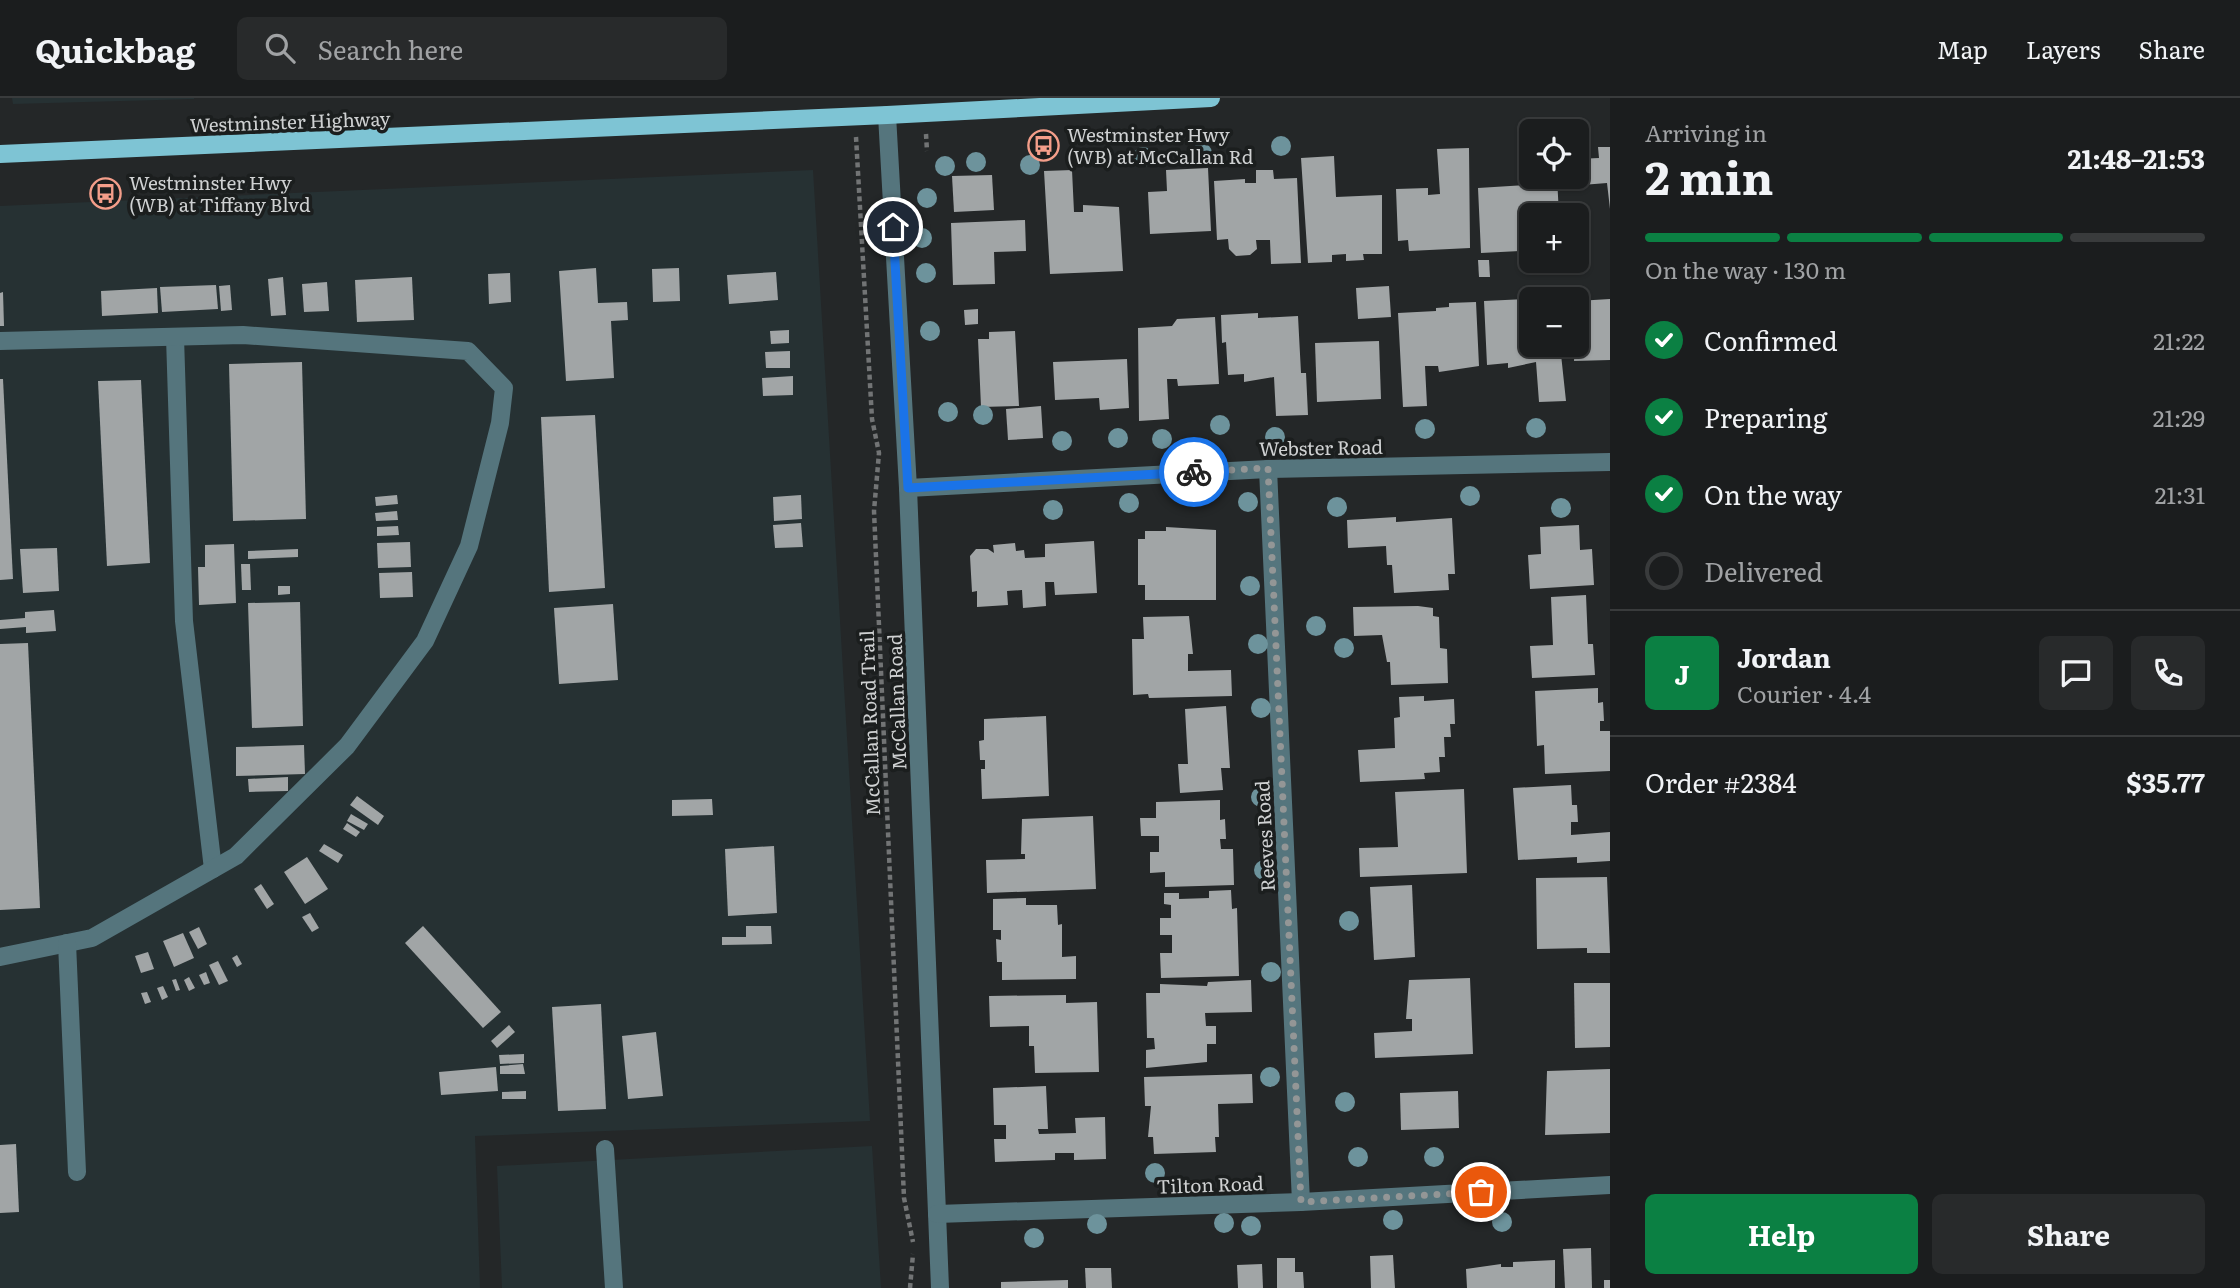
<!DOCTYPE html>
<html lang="en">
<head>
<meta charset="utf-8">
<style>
  :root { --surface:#1b1d1e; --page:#282a2b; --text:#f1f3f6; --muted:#a0a2a4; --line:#393b3c; --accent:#0b8043 }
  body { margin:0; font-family:Literata,serif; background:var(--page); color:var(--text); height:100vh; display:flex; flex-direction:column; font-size:26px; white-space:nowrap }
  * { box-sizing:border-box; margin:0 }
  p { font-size:23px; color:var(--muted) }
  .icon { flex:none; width:38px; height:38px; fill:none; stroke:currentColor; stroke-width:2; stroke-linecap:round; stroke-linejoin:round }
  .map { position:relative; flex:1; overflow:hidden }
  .side { display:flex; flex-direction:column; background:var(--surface); width:630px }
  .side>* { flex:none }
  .controls { position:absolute; left:1519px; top:21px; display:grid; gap:14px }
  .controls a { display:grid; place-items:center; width:70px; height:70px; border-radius:10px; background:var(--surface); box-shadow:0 2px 5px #0004,0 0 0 2px var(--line); font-size:35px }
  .pin { position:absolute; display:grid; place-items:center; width:60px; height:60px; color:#fff; margin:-30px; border:4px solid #fff; border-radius:50%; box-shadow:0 2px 7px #0007 }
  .courier { position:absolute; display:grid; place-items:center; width:70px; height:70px; margin:-35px; border:5px solid #1a73e8; border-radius:50%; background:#fff; color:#222; box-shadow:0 2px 9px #0007 }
  .headline em { font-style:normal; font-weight:700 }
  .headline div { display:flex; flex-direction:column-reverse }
  .headline { display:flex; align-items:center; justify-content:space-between; height:119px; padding:0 35px }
  h1 { font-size:46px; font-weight:700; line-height:52px }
  .bar { display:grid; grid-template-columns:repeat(4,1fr); gap:10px 7px; align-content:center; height:84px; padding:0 35px }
  .bar i { height:9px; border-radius:5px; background:var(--line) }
  .bar .current { background:var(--accent) }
  .bar p { grid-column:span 4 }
  .line { display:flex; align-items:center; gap:18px; padding:0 35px; border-top:2px solid var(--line) }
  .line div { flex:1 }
  .round { display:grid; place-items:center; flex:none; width:74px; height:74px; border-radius:10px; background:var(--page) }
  ol { padding:0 35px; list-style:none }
  li { display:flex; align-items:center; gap:21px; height:77px }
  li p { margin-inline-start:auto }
  li .icon { padding:7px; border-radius:50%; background:var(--accent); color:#fff; stroke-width:4 }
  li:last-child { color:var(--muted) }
  li i { width:38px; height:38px; border:4px solid var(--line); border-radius:50% }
  .primary-button { display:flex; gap:14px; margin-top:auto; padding:14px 35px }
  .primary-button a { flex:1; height:80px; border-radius:10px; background:var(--accent); color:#fff; font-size:28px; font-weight:700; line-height:80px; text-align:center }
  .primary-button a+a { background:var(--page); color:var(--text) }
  header { display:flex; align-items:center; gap:42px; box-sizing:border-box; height:98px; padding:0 35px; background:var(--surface); border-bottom:2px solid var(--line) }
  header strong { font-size:33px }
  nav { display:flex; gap:38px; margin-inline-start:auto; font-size:24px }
  .search { width:490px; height:63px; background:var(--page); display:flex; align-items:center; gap:18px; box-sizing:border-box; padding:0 24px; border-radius:10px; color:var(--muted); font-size:26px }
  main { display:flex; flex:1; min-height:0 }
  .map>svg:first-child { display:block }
  .built { fill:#263133 }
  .building { fill:#a1a5a6 }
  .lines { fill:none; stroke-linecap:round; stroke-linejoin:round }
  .path { stroke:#727475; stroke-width:4.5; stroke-dasharray:5 3.5; stroke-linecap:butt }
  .minor { stroke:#55757d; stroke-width:18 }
  .major { stroke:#7ec4d4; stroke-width:18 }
  .tree { fill:#6d939c }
  .done { stroke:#939696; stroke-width:7; stroke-dasharray:0 12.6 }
  .route { stroke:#1a73e8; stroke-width:9 }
  .labels { text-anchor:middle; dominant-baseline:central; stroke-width:7; stroke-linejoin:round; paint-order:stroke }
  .street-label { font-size:19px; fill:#cfd1d2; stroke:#1b1e1e }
  .poi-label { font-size:19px; fill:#cfd1d2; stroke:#1b1e1e; text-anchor:start }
</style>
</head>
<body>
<header>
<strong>Quickbag</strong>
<div class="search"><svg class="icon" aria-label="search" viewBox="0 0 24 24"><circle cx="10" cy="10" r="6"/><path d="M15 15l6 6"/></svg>Search here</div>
<nav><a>Map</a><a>Layers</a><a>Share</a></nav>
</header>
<main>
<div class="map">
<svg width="1610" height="1190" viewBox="0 0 1610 1190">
  <rect width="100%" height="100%" fill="#242728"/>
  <!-- built -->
  <g class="built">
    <path d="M12,0H194V1L13,6Z"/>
    <path d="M813,72L870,1023L475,1038L480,1190H0V108Z"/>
    <path d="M872,1048L881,1190H502L497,1068Z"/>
  </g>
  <!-- building -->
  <g class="building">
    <path d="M1524,46H1531V79H1557L1559,117H1531V156L1521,157L1520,153L1481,155L1478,90L1526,87Z"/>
    <path d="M1598,49H1610V111L1607,85L1582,87V91H1573L1577,61L1599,60Z"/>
    <path d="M1469,50L1470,150L1409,153L1408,142L1398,143L1396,91L1428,90V97L1440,96L1437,51Z"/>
    <path d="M1334,58L1336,99L1382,97V156H1363L1364,162L1346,163V156L1332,157V164L1308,165L1301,60Z"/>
    <path d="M1208,70L1211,133L1150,136L1148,94L1167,93L1166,72Z"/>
    <path d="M1072,72L1074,114H1083V107L1119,109L1123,173L1050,176L1044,73Z"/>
    <path d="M1256,72H1273L1274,81L1297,80L1301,165L1271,166L1270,142H1256L1257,151L1250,157L1236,158L1229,151L1228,141L1217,142L1214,83L1245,81V85H1256Z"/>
    <path d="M992,77L994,112L954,114L952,78Z"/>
    <path d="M1025,122L1026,153L994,154L995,186L953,187L951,125Z"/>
    <path d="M1478,162H1489L1490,179H1479Z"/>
    <path d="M596,170L598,205L627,204L628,222L611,223L614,280L566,283L559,173Z"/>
    <path d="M679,170L680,203L653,204L652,171Z"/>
    <path d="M776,174L778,202L729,206L727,177Z"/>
    <path d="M510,175L511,204L489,206L488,176Z"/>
    <path d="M283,179L286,217L271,218L268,181Z"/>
    <path d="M412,179L414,222L357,224L355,182Z"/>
    <path d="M327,184L329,213L304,214L302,186Z"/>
    <path d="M216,187L218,211L162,214L160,189Z"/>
    <path d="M230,187L232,212L221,213L219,188Z"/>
    <path d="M1389,188L1391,219L1358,221L1356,190Z"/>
    <path d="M157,190L158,215L102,218L101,193Z"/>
    <path d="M3,194L4,228H0V195Z"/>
    <path d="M1526,201V207L1531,206V247H1560L1566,303L1539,304L1536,264L1508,270V265L1487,267L1484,203Z"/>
    <path d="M1610,201V262L1574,263L1577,203Z"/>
    <path d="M1476,204L1479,268L1439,274L1438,268H1425L1427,308L1403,309L1398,215L1436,213V210L1449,209V205Z"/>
    <path d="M978,211V226L965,227L964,212Z"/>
    <path d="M1258,215V220L1298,218L1301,275H1306L1308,317L1276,318L1274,279L1244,284V276L1228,277L1226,244L1222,245L1221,217Z"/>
    <path d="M1215,219L1219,286L1178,288L1177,281H1167L1169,321L1139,323L1138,230L1172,228L1177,221Z"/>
    <path d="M789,232V245L771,246L770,233Z"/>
    <path d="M1015,233L1019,308L981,309L978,241H989V234Z"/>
    <path d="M1379,243L1381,301L1317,304L1315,245Z"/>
    <path d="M790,253V270H766L765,254Z"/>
    <path d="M1127,261L1129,310L1100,312L1099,300L1055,302L1053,264Z"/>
    <path d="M302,264L306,421L233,423L229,266Z"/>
    <path d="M793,278V297L763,298L762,280Z"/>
    <path d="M0,281H3L13,481L0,482Z"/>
    <path d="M141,282L150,465L107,468L98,283Z"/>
    <path d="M1041,308L1043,340L1008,342L1006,311Z"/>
    <path d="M595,317L605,490L549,494L541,319Z"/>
    <path d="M397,397L398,406L376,408L375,399Z"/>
    <path d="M801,397L802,421L774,423L773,399Z"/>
    <path d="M397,413L398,422L376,423L375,415Z"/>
    <path d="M1396,419V424L1452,420L1455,476H1448L1449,492L1394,495L1392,467H1387L1386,448L1348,450L1347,422Z"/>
    <path d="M801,425L803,449L775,450L773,427Z"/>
    <path d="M1579,427L1580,452L1592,451L1594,487L1530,491L1528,457L1541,456L1540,429Z"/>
    <path d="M398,428L399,437L377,438V429Z"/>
    <path d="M1166,429L1216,432V502H1145V487H1138V441H1145V433H1166Z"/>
    <path d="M1094,443L1097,495L1055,497L1054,484H1045L1046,508L1023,510L1022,492L1007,493L1008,507L977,509V493L972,494L970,458L976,451H988L994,455L993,447L1015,445L1016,453L1024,452L1025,460L1045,459V446Z"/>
    <path d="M410,444L411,469L378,470L377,445Z"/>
    <path d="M234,446L236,505L199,507L198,469H205V447Z"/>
    <path d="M57,450L59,493L23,495L20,451Z"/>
    <path d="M298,451V459L248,461V453Z"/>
    <path d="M241,466H250L251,492H242Z"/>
    <path d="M412,474L413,499L380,500L379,475Z"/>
    <path d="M278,488H290V496L278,497Z"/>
    <path d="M1586,497L1588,546H1593L1595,577L1532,580L1530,548L1553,547L1551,499Z"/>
    <path d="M300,504L303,628L252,630L248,505Z"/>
    <path d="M613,506L618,582L559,586L554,510Z"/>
    <path d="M1418,508L1433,510V518L1439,519L1440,550L1447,551L1448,585L1391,587L1390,564H1387L1382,537L1354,538L1353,509Z"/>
    <path d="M54,512L56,533L26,535V529L0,531V522L25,520V514Z"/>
    <path d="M1189,518L1193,556H1188V573L1231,572L1232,598L1149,600L1148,596L1133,597L1132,541H1144L1143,519Z"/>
    <path d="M28,545L40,810L0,812V546Z"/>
    <path d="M1598,590V605L1603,604L1604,623H1600V633H1610V673L1545,676L1544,647L1537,648L1535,593Z"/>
    <path d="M1424,598V603L1454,601L1455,626H1450L1451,639H1444L1445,659H1439L1440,674L1424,675L1425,681L1360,684L1358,652L1395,650L1394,620L1400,619L1399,599Z"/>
    <path d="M1226,608L1230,670H1221L1223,692L1180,695L1178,666H1188L1185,611Z"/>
    <path d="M1046,618L1049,698L982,701L981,671H985V662H980L979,643L984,642V621Z"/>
    <path d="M304,647L305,676L236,678V649Z"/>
    <path d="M288,679V693L249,694L248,681Z"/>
    <path d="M1571,687L1572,707H1577L1578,724H1571V737L1610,734V763L1577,765V759L1518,762L1513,690Z"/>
    <path d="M1464,691L1467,775L1360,779L1359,750L1398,749L1395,694Z"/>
    <path d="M357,698L384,718L378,727L350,707Z"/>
    <path d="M712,701L713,717L672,718V702Z"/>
    <path d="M1220,702V722L1225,721L1226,741H1220L1221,751H1233L1234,787L1165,789V774L1150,775V754H1159V738H1141L1140,720H1156V704Z"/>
    <path d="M351,716L368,726L364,732L347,723Z"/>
    <path d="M1093,718L1096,791L987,795L986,762L1025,761V756H1021L1022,721Z"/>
    <path d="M347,725L360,734L356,739L343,731Z"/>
    <path d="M324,746L343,757L338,765L319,753Z"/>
    <path d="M774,748L777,815L728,818L725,751Z"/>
    <path d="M307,759L328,791L305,806L284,774Z"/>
    <path d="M1607,779L1610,855H1587V850L1537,851L1536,780Z"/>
    <path d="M261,786L274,806L267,811L254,791Z"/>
    <path d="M1412,787L1415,859L1374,862L1370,789Z"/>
    <path d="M1231,792L1232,811L1237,810L1239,878L1161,880L1160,855H1172V837H1160V820H1171V807L1164,806V795H1179V801L1209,800V793Z"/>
    <path d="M1026,800V807H1057L1058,827L1062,826V859L1076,858V881L1002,882V864H997L996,841L1001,842V832H993V801Z"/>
    <path d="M310,815L319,830L312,834L302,819Z"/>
    <path d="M423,828L501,914L483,930L405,845Z"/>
    <path d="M746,828H771L772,846L722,847V839H746Z"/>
    <path d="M199,829L207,846L198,851L189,834Z"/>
    <path d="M183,835L194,860L174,869L163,843Z"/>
    <path d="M148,854L154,871L141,875L135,858Z"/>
    <path d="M237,857L242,866L237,869L232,860Z"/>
    <path d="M218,863L228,883L219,887L209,867Z"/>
    <path d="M206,874L210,885L204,887L199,877Z"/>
    <path d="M189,879L195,890L189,893L184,882Z"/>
    <path d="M1470,880L1473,956L1375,960L1374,935L1412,933V921H1406L1409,882Z"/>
    <path d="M176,881L180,892L176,893L172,882Z"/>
    <path d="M1251,882L1252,914L1205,915L1206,928H1216V946H1207V964L1146,970V952L1155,951L1154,940H1147L1146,895H1160V886L1207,888L1208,884Z"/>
    <path d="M1574,885H1610V949L1575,950Z"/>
    <path d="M163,888L168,899L162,902L157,890Z"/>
    <path d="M147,894L151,904L145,906L141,895Z"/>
    <path d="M1066,897V905L1097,904L1099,974L1035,975L1034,948H1029V928L990,929L989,898Z"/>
    <path d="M601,906L606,1011L558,1013L552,909Z"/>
    <path d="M509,927L515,934L497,950L491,943Z"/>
    <path d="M656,934L663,998L628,1001L622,938Z"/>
    <path d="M524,956V965L500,966L499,957Z"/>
    <path d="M523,966L525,976H500V968Z"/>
    <path d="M496,969L498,993L441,997L439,974Z"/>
    <path d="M1610,971V1035L1545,1037L1547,973Z"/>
    <path d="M1252,976L1253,1005L1218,1006L1219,1039H1215L1216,1054L1154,1056L1153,1039H1148L1151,1008H1145L1144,979Z"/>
    <path d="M1046,988L1048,1031H1038L1039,1036L1076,1035L1075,1020L1105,1019L1106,1061L1074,1062V1055H1055V1062L995,1064L994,1041H1006V1027H994L993,990Z"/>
    <path d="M526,993V1001H502V994Z"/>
    <path d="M1458,993L1459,1030L1401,1032L1400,995Z"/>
    <path d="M16,1046L19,1114L0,1115V1047Z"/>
    <path d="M1591,1150L1592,1190H1565L1563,1151Z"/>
    <path d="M1393,1157L1395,1190H1371L1370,1158Z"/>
    <path d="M1277,1160H1295V1174H1303L1304,1190H1277Z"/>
    <path d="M1555,1162V1190H1467L1466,1171L1501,1166V1169H1513V1164Z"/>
    <path d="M1262,1166L1263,1190H1238L1237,1167Z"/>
    <path d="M1085,1170H1111L1112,1190H1086Z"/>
    <path d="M1068,1182V1190H1001V1184Z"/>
    <rect x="1604" y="1182" width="6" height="8"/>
  </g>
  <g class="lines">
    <!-- path -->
    <g class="path">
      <path d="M926,36L927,53"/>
      <path d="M856,39L872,321L879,355L874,413L904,1100L913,1144"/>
      <path d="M910,1190L913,1156"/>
    </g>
    <!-- minor -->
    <g class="minor">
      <path d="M887,17L908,390L940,1190"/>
      <path d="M175,239L184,523L213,771"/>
      <path d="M0,243L243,237L468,253L504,290L500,325L469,448L425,543L347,648L236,758L92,840L0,859"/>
      <path d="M1268,371L1301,1104"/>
      <path d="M908,390L1268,371L1610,364"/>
      <path d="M67,845L77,1074"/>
      <path d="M605,1051L614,1190"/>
      <path d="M937,1116L1301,1104L1610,1087"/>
    </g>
    <!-- major -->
    <path class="major" d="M0,56L887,17L1211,0"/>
  </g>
  <!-- trees -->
  <g class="tree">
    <circle cx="1281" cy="48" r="10"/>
    <circle cx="1202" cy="55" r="10"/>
    <circle cx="1143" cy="59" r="10"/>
    <circle cx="976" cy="64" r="10"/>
    <circle cx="1030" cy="67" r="10"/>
    <circle cx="945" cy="68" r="10"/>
    <circle cx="927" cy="100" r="10"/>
    <circle cx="922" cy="140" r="10"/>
    <circle cx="926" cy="175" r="10"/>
    <circle cx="930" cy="233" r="10"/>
    <circle cx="948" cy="314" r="10"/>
    <circle cx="983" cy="317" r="10"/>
    <circle cx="1220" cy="327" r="10"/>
    <circle cx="1536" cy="330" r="10"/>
    <circle cx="1425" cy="331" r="10"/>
    <circle cx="1275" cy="339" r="10"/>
    <circle cx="1118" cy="340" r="10"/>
    <circle cx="1162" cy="341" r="10"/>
    <circle cx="1062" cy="343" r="10"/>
    <circle cx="1470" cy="398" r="10"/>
    <circle cx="1248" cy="404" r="10"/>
    <circle cx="1129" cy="405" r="10"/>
    <circle cx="1337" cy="409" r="10"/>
    <circle cx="1561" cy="410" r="10"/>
    <circle cx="1053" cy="412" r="10"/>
    <circle cx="1250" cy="488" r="10"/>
    <circle cx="1316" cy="528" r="10"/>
    <circle cx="1258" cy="546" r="10"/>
    <circle cx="1344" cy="550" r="10"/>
    <circle cx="1261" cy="610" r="10"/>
    <circle cx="1261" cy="699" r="10"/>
    <circle cx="1264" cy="772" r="10"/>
    <circle cx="1349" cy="823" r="10"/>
    <circle cx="1271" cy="874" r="10"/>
    <circle cx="1270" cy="979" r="10"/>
    <circle cx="1345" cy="1004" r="10"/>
    <circle cx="1358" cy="1059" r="10"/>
    <circle cx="1434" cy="1059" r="10"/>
    <circle cx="1155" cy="1075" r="10"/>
    <circle cx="1393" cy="1122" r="10"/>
    <circle cx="1502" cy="1124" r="10"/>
    <circle cx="1224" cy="1125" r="10"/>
    <circle cx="1097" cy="1126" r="10"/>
    <circle cx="1251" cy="1128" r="10"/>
    <circle cx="1034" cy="1140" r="10"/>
  </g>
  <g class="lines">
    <!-- done -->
    <path class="done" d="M1194,374L1268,370L1301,1104L1481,1094"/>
    <!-- route -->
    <path class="route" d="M893,129L908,390L1194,374"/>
  </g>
  <!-- icons -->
  <defs>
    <symbol id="bus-ring" viewBox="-11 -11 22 22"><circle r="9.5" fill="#1b1e1e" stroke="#f49e8a" stroke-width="1.5"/><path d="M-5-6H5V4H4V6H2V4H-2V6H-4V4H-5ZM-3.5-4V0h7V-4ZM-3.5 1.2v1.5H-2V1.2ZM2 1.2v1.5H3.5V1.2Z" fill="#f49e8a"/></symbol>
  </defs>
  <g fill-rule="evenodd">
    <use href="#bus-ring" x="1026" y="30" width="35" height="35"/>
    <use href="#bus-ring" x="88" y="78" width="35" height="35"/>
  </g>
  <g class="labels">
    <!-- street labels -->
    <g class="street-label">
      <text transform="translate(290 23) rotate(-2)">Westminster Highway</text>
      <text transform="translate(1321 349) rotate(-1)">Webster Road</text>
      <text transform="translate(896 604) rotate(-92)">McCallan Road</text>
      <text transform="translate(869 625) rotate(-92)">McCallan Road Trail</text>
      <text transform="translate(1264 738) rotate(-93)">Reeves Road</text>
      <text transform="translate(1210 1086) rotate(-2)">Tilton Road</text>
    </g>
    <!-- poi labels -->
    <g class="poi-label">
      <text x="1067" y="36">Westminster Hwy<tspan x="1067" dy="22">(WB) at McCallan Rd</tspan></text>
      <text x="129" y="84">Westminster Hwy<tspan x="129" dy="22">(WB) at Tiffany Blvd</tspan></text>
    </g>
  </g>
</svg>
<div class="controls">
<a><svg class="icon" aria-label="locate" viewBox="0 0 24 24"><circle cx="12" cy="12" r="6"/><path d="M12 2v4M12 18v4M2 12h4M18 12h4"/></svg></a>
<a>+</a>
<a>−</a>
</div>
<div class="pin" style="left:1481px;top:1094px;background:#ea580c"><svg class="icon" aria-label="bag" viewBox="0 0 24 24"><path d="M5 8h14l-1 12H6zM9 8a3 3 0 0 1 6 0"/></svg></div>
<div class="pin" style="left:893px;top:129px;background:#1f2937"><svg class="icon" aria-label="home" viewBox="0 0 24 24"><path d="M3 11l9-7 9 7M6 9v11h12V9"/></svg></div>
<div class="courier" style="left:1194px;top:374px"><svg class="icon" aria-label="bike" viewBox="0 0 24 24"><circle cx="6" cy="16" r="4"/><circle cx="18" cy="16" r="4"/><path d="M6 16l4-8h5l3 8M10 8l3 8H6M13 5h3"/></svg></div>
</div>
<section class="side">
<div class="headline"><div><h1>2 min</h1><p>Arriving in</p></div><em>21:48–21:53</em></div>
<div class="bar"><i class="current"></i><i class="current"></i><i class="current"></i><i></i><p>On the way · 130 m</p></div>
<ol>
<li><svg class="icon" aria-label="check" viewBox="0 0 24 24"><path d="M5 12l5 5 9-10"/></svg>Confirmed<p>21:22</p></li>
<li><svg class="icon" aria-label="check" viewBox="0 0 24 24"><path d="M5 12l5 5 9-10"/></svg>Preparing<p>21:29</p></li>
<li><svg class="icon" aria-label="check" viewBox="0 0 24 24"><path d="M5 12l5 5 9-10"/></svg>On the way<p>21:31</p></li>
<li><i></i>Delivered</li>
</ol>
<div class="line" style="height:126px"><b class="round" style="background:var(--accent);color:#fff">J</b><div><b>Jordan</b><p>Courier · 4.4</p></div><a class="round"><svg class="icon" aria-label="chat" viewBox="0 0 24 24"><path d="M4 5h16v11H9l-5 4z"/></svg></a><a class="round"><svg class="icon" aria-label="phone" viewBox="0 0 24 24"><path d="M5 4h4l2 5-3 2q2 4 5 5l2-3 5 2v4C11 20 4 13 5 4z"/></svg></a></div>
<div class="line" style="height:91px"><div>Order #2384</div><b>$35.77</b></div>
<div class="primary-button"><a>Help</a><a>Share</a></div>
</section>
</main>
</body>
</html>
